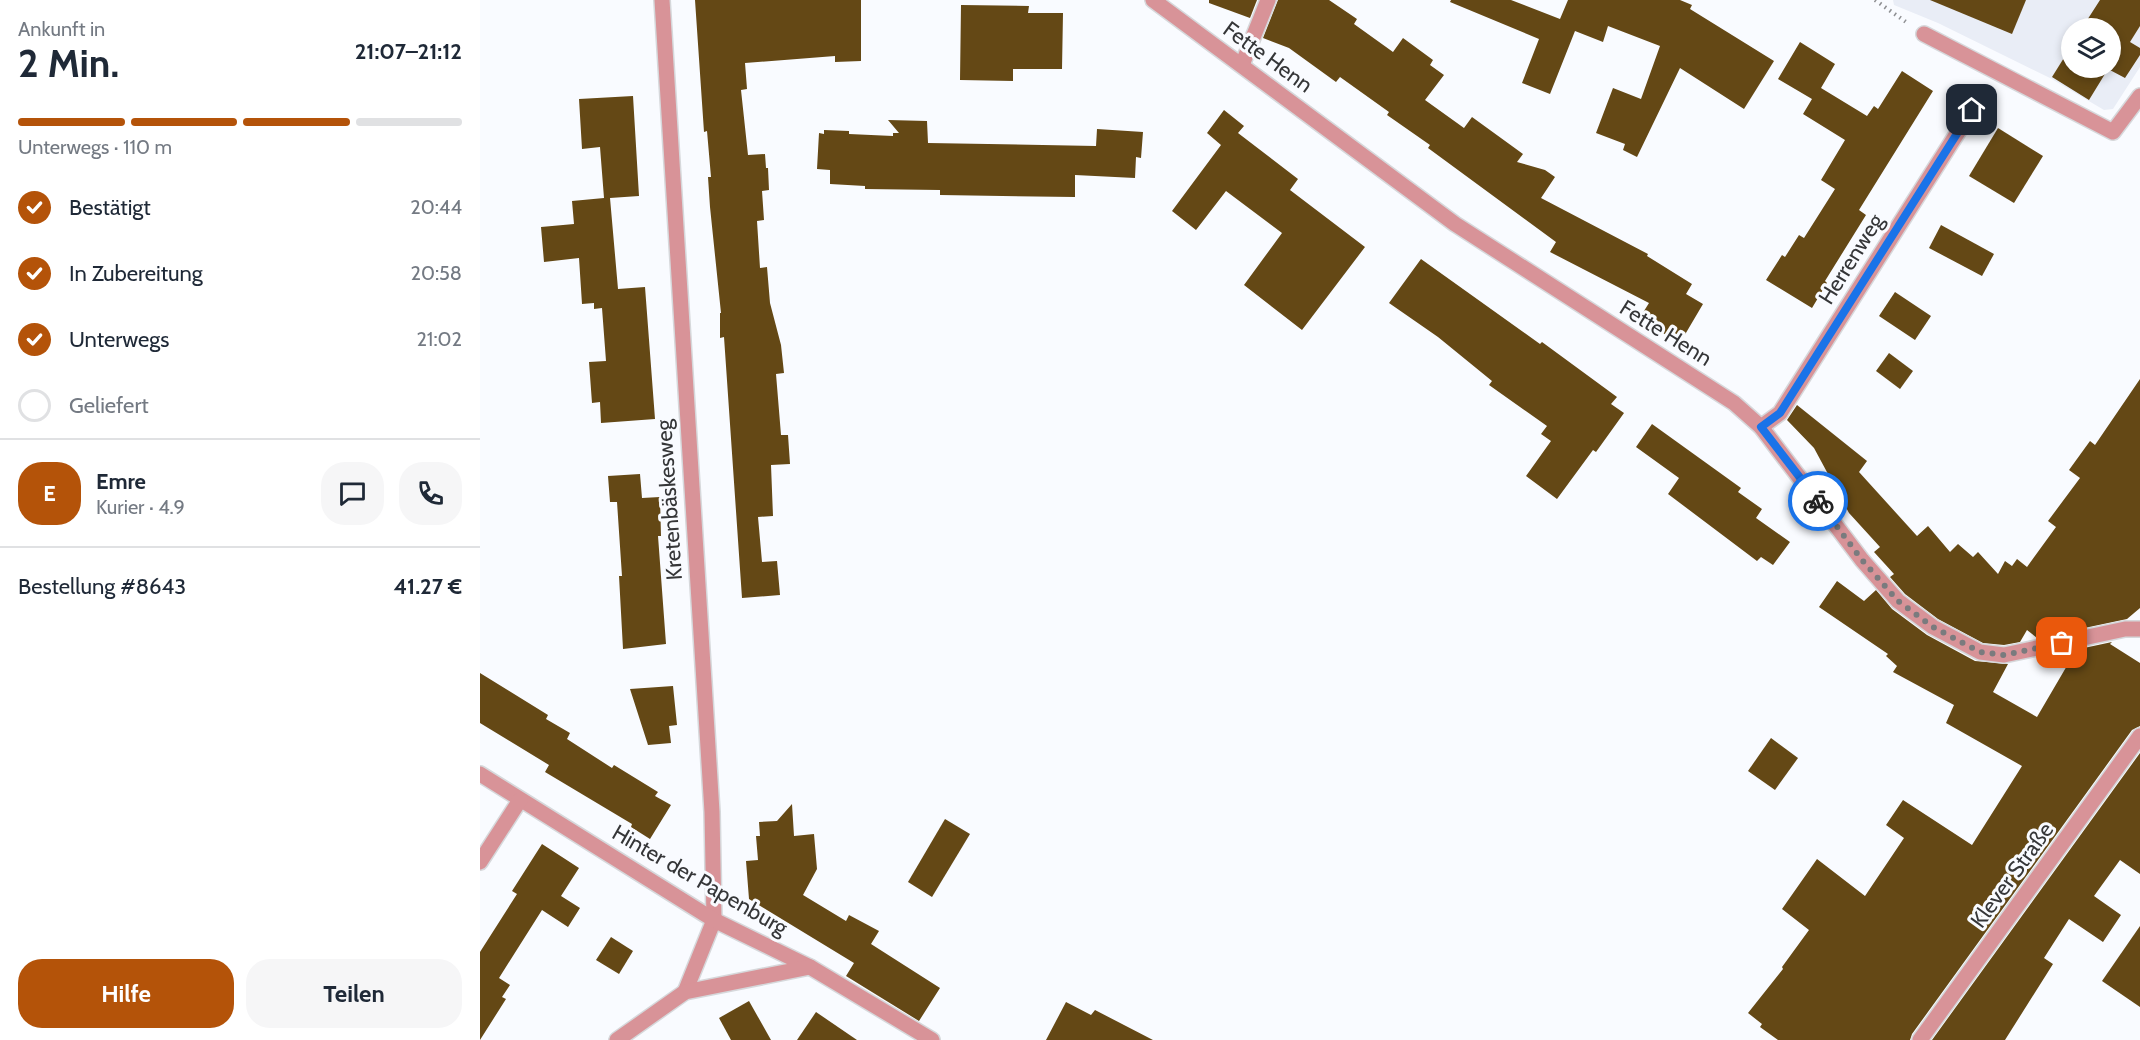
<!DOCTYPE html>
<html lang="de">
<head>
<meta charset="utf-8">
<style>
  :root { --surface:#fff; --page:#f6f6f7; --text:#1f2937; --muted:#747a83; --line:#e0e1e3; --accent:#b45309 }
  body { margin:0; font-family:Cabin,sans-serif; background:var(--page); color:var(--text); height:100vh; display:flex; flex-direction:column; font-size:22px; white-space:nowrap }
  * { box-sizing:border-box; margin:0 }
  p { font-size:20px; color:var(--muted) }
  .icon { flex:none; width:33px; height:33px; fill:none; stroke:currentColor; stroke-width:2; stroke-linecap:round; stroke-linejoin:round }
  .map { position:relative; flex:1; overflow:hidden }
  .details { display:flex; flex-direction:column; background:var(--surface); width:480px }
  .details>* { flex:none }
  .buttons { position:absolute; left:1581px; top:18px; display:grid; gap:12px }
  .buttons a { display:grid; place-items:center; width:60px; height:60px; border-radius:50%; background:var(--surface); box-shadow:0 3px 9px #0003; font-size:30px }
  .pin { position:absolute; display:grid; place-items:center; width:51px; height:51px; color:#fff; margin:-26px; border-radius:12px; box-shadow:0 3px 9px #0006 }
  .courier { position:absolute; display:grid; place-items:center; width:60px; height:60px; margin:-30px; border:4px solid #1a73e8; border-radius:50%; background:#fff; color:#222; box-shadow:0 2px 8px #0007 }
  .summary em { font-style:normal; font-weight:700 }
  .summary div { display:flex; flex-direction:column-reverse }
  .summary { display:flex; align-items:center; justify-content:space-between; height:102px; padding:0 18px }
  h1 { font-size:39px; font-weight:700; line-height:45px }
  .bar { display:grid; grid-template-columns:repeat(4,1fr); gap:9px 6px; align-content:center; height:72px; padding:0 18px }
  .bar i { height:8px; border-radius:4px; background:var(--line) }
  .bar .current { background:var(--accent) }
  .bar p { grid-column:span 4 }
  .line { display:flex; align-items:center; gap:15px; padding:0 18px; border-top:2px solid var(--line) }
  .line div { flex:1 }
  .round { display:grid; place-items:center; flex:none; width:63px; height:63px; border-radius:24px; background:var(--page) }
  ol { padding:0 18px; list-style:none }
  li { display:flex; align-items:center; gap:18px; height:66px }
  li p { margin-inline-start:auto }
  li .icon { padding:6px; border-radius:50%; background:var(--accent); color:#fff; stroke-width:4 }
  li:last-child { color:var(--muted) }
  li i { width:33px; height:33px; border:3px solid var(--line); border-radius:50% }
  .primary-button { display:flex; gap:12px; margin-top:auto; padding:12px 18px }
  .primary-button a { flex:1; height:69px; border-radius:24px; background:var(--accent); color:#fff; font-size:24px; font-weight:700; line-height:69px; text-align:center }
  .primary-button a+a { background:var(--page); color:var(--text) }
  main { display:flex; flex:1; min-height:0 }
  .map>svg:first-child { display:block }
  .built { fill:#e9edf6; fill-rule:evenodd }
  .building { fill:#644815 }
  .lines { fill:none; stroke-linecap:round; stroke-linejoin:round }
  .lane-casing { stroke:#d6d8db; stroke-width:18 }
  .street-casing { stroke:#d6d8db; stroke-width:18 }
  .path { stroke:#8f9093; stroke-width:4; stroke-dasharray:1.5 4.5; stroke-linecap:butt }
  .lane { stroke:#d89398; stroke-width:15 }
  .street { stroke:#d89398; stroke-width:15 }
  .done { stroke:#7a7b7e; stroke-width:6; stroke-dasharray:0 10.8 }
  .route { stroke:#1a73e8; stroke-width:8 }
  .labels { text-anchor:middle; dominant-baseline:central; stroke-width:6; stroke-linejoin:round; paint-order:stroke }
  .street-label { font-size:22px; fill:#353638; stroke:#f9fbff }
</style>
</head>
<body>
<main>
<section class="details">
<div class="summary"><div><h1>2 Min.</h1><p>Ankunft in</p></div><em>21:07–21:12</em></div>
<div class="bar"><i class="current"></i><i class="current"></i><i class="current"></i><i></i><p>Unterwegs · 110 m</p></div>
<ol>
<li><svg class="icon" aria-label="check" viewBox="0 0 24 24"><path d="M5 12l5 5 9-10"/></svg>Bestätigt<p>20:44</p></li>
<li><svg class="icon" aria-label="check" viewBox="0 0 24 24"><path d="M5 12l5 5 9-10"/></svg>In Zubereitung<p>20:58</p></li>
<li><svg class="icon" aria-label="check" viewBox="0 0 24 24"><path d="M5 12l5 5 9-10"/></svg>Unterwegs<p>21:02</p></li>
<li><i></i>Geliefert</li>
</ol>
<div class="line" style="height:108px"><b class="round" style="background:var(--accent);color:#fff">E</b><div><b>Emre</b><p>Kurier · 4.9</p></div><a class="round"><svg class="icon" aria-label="chat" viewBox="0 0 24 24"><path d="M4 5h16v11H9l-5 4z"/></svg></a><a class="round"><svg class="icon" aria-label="phone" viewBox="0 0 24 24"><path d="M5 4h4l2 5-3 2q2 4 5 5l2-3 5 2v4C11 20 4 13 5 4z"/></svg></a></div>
<div class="line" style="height:78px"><div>Bestellung #8643</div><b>41.27 €</b></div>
<div class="primary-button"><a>Hilfe</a><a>Teilen</a></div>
</section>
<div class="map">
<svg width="1660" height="1040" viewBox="0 0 1660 1040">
  <rect width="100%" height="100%" fill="#f9fbff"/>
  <!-- built -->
  <path class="built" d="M1413,0H1660V67L1633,109L1624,110L1570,78L1458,23L1414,5ZM1592,28H1630V68H1592Z"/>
  <!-- building -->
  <g class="building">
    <path d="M215,0H381V61L355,62V56L265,63L267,89L261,90L268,155L285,154L286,168H288L289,190L282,191L284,220L277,221L280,268L287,267L290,303L301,345L304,373L296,374L301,435H308L310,464L291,465L293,516L278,517L282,562L297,561L300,595L262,598L244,337L240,338V313H241L230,207L228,177H231L227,131L224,132Z"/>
    <path d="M729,0H777L770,18L729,3Z"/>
    <path d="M798,0H849L877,19L874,24L913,52L923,38L953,60L950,65L964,75L945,100L984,128L992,117L1043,154L1037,162L1065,170L1075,177L1061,198L1168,254L1167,256L1212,284L1206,294L1223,304L1200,343L1159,319L1169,303L1070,252L1076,242L948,148L950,145L907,115L909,112L860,77L856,82L809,48L783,38Z"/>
    <path d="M971,0H1031L1080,19L1088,0H1200L1212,5L1210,9L1294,61L1264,109L1200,68L1157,157L1143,150L1145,144L1116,133L1133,88L1161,99L1180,46L1128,26L1123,42L1095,31L1070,94L1042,83L1059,39L970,2Z"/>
    <path d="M1450,0H1546L1532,34Z"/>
    <path d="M1620,0H1660V26L1650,42L1660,48V55L1645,78L1628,69L1609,100L1572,77L1592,45V68H1630V28H1602Z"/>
    <path d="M481,5L549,6L548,13H583L582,69H533V81L480,80Z"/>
    <path d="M1320,42L1355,64L1341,88L1387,116L1394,106L1398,109L1422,71L1453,91L1379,210L1386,215L1345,281L1347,283L1332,308L1286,280L1302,255L1305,257L1319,235L1324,238L1355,189L1341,180L1365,140L1323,114L1332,99L1298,79Z"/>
    <path d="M153,96L159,196L130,198L138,289L165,287L175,419L121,423L120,402L112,403L109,362L126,361L122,308L114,309V303L102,304L99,258L64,262L61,227L94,224L92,201L124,198L120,147L102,149L99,99Z"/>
    <path d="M744,110L764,126L758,133L818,179L810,190L885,247L822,330L764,285L802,233L746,191L716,230L692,211L741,145L727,133Z"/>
    <path d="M408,120L447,121L448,143L616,146L617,129L663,132L661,158L656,157L655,178L595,175V197L460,195V190L385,189V186L350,184V170L337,169L339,133L344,134V130L369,131V134L413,136V133H419Z"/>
    <path d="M1518,128L1563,156L1534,203L1489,176Z"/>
    <path d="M1461,225L1514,254L1502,276L1449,248Z"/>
    <path d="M941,259L1060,344L1062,342L1137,397L1131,404L1144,413L1116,452L1113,450L1077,499L1046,476L1071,441L1061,434L1067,426L1009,385L1012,381L958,337L909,303Z"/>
    <path d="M1415,292L1451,316L1435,340L1399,316Z"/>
    <path d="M1409,353L1433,371L1420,389L1396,371Z"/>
    <path d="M1660,379V608L1647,619L1557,638L1547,630L1540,642L1524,645L1503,643L1458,619L1425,594L1410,577L1414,574L1394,552L1400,547L1369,513L1334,448L1307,420L1317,405L1387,461L1379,472L1437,536L1448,526L1470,552L1478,544L1493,557L1498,552L1518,574L1525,561L1532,566L1537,559L1547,567L1576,527L1568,521L1600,478L1589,470L1610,441L1615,445Z"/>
    <path d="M1172,424L1261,488L1258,492L1282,509L1276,518L1310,542L1293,565L1281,557L1277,561L1188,494L1199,478L1156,447Z"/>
    <path d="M160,474L162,498L180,497L181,536H178L186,644L143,649L139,576H142L137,502H130L128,476Z"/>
    <path d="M1357,581L1384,601L1396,590L1412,609L1447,635L1495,661L1528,664L1513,692L1557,717L1588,664L1576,654L1632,642L1630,644L1660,663V726L1652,730L1432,1034L1430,1040H1298L1280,1027L1282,1024L1268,1013L1303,969L1302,967L1329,930L1302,909L1337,859L1385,896L1424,838L1406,825L1423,800L1492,845L1542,766L1466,723L1474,705L1413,672L1417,666L1406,656L1408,654L1339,607Z"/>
    <path d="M0,673L68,715L66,719L90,733L87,739L132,768L134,765L178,792L175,796L191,805L170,839L151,827L152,824L65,772L69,765L0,723Z"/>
    <path d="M193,686L197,725L189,726L191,743L168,745L150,689Z"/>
    <path d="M1291,738L1318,758L1295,790L1268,771Z"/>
    <path d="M1660,753V874L1640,860L1614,896L1641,915L1623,942L1589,919L1564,958L1573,964L1525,1040H1452Z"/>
    <path d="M312,804L314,836L334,834L337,869L323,895L366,921L369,915L399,931L391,944L460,988L439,1021L366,976L374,963L269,899L266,861L278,860L276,836H280L279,822L297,821Z"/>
    <path d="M465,819L490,834L452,897L428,882Z"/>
    <path d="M62,844L99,868L81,896L100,908L88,927L62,910L19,978L30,985L22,997L26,999L0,1040V952L37,894L32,891Z"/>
    <path d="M1660,926V1007L1622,981Z"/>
    <path d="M131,937L153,951L139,974L116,960Z"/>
    <path d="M269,1001L291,1040H251L239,1018Z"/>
    <path d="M586,1002L611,1015L615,1010L673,1040H566Z"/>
    <path d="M336,1012L377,1040H317Z"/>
  </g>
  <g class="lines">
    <defs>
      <path id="lane" d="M762,65L788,0"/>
      <g id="street">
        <path d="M182,0L232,812L234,920L205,992"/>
        <path d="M673,0L975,224L1254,403L1281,427L1382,560L1418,601L1453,627L1500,652L1524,655L1645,629H1660"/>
        <path d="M1444,34L1633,132L1660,96"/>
        <path d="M1281,427L1300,413L1492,110"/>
        <path d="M0,774L234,920L330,967L452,1040"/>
        <path d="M0,862L40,800"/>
        <path d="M137,1040L205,992L330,967"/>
        <path d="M1440,1040L1660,736"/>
      </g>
    </defs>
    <!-- lane casing -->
    <use href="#lane" class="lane-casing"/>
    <!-- street casing -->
    <use href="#street" class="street-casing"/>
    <!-- path -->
    <path class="path" d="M1395,0L1426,22"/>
    <!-- lane -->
    <use href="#lane" class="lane"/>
    <!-- street -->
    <use href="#street" class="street"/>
  </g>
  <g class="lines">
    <!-- done -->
    <path class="done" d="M1338,501L1382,560L1418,601L1453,627L1500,652L1524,655L1582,643"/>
    <!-- route -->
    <path class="route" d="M1338,501L1281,427L1300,413L1492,110"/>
  </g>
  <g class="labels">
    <!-- street labels -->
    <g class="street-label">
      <text transform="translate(788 57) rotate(36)">Fette Henn</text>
      <text transform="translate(1371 259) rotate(-58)">Herrenweg</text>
      <text transform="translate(1186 333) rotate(32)">Fette Henn</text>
      <text transform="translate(189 500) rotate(-94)">Kretenbäskesweg</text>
      <text transform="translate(1532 875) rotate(-54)">Klever Straße</text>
      <text transform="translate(220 880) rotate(30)">Hinter der Papenburg</text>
    </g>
  </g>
</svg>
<div class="buttons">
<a><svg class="icon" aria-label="layers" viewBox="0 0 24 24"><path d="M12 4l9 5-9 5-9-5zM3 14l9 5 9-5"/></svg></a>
</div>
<div class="pin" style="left:1582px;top:643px;background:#ea580c"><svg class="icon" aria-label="bag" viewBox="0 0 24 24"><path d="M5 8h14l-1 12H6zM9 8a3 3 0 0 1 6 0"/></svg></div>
<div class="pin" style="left:1492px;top:110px;background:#1f2937"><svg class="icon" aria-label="home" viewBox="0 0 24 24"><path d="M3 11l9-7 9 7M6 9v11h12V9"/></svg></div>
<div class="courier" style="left:1338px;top:501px"><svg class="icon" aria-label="bike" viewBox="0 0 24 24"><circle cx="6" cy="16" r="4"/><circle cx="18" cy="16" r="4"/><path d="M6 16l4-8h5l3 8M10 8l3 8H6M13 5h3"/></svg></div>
</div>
</main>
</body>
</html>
